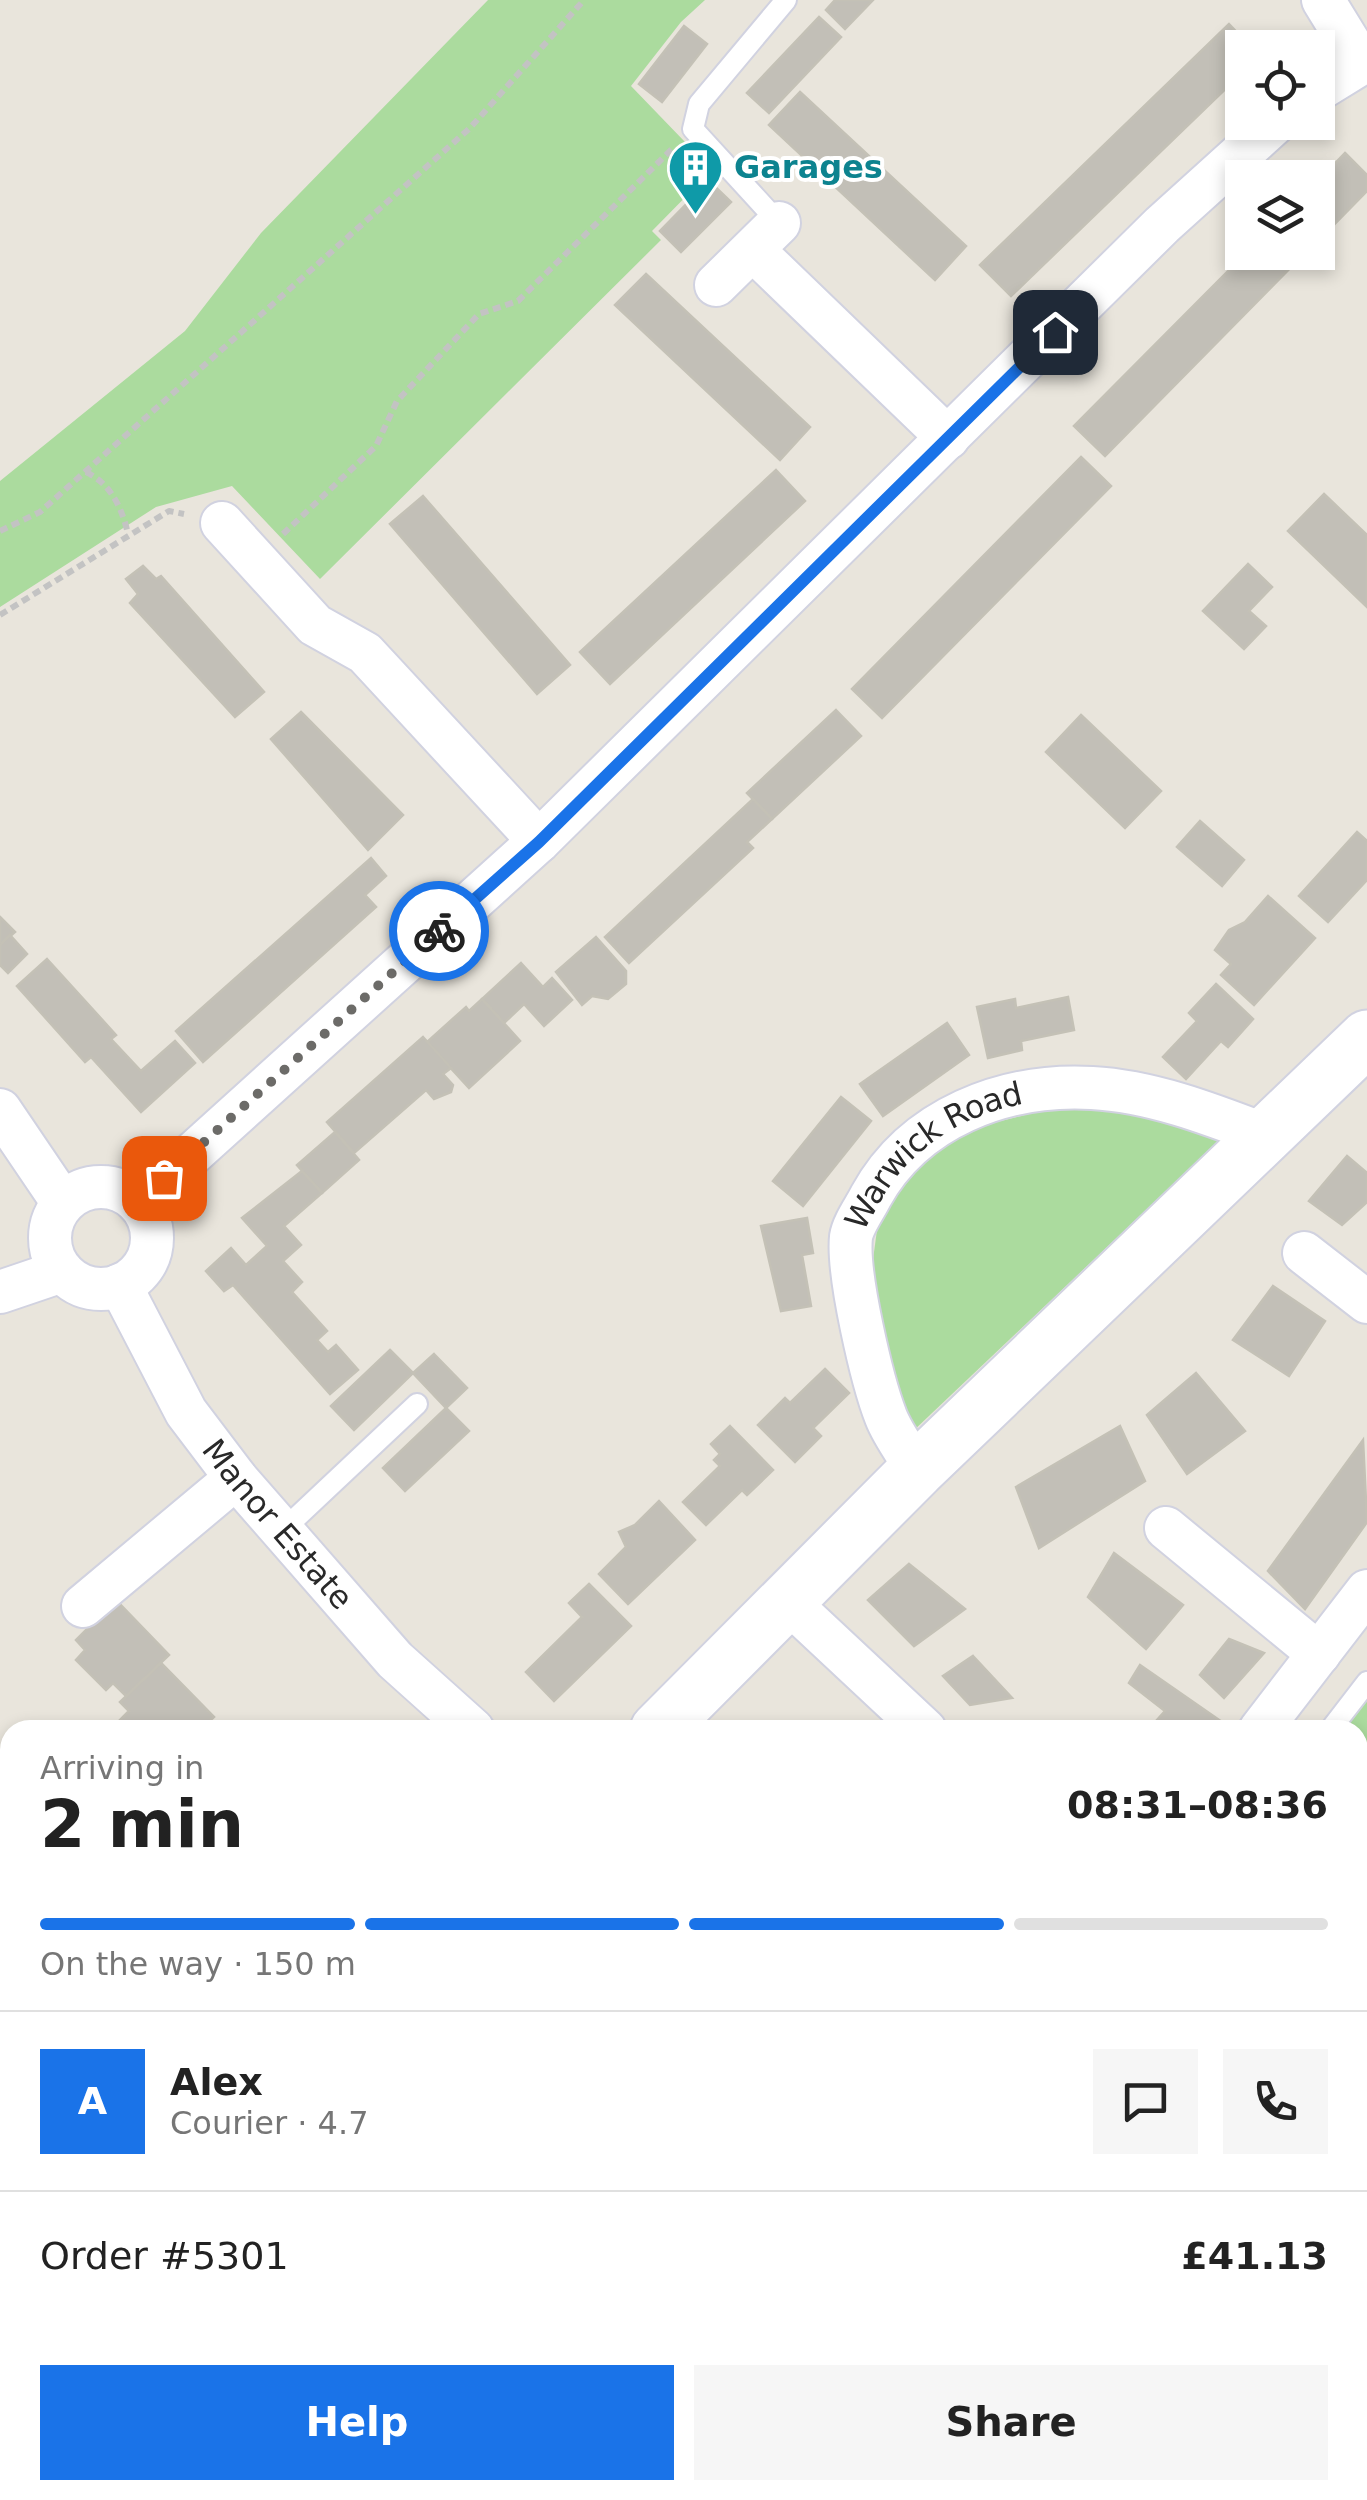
<!DOCTYPE html>
<html lang="en">
<head>
<meta charset="utf-8">
<style>
  :root { --surface:#fff; --page:#f6f6f6; --text:#222; --muted:#767676; --line:#e0e0e0; --accent:#1a73e8 }
  body { margin:0; font-family:"DejaVu Sans",sans-serif; background:var(--page); color:var(--text); height:100vh; display:flex; flex-direction:column; font-size:38px; white-space:nowrap }
  * { box-sizing:border-box; margin:0 }
  p { font-size:32px; color:var(--muted) }
  .icon { flex:none; width:55px; height:55px; fill:none; stroke:currentColor; stroke-width:2; stroke-linecap:round; stroke-linejoin:round }
  .map { position:relative; flex:1; overflow:hidden }
  .sheet { position:absolute; left:0px; top:1720px; width:1368px; height:780px; display:flex; flex-direction:column; background:var(--surface); border-radius:30px 30px 0 0; box-shadow:0 5px 15px #0003 }
  .sheet>* { flex:none }
  .controls { position:absolute; left:1225px; top:30px; display:grid; gap:20px }
  .controls a { display:grid; place-items:center; width:110px; height:110px; border-radius:0px; background:var(--surface); box-shadow:0 5px 15px #0003; font-size:50px }
  .pin { position:absolute; display:grid; place-items:center; width:85px; height:85px; color:#fff; margin:-42px; border-radius:20px; box-shadow:0 5px 15px #0006 }
  .courier { position:absolute; display:grid; place-items:center; width:100px; height:100px; margin:-50px; border:8px solid #1a73e8; border-radius:50%; background:#fff; color:#222; box-shadow:0 2px 12px #0007 }
  .headline em { font-style:normal; font-weight:600 }
  .headline div { display:flex; flex-direction:column-reverse }
  .headline { display:flex; align-items:center; justify-content:space-between; height:170px; padding:0 40px }
  h1 { font-size:65px; font-weight:600; line-height:75px }
  .bar { display:grid; grid-template-columns:repeat(4,1fr); gap:15px 10px; align-content:center; height:120px; padding:0 40px }
  .bar i { height:12px; border-radius:8px; background:var(--line) }
  .bar .on { background:var(--accent) }
  .bar p { grid-column:span 4 }
  .line { display:flex; align-items:center; gap:25px; padding:0 40px; border-top:2px solid var(--line) }
  .line div { flex:1 }
  .round { display:grid; place-items:center; flex:none; width:105px; height:105px; border-radius:0px; background:var(--page) }
  .primary-button { display:flex; gap:20px; margin-top:auto; padding:20px 40px }
  .primary-button a { flex:1; height:115px; border-radius:0px; background:var(--accent); color:#fff; font-size:40px; font-weight:600; line-height:115px; text-align:center }
  .primary-button a+a { background:var(--page); color:var(--text) }
  .map>svg:first-child { display:block }
  .green { fill:#abdb9e }
  .building { fill:#c2bfb7; stroke:#c4c1b6; stroke-width:2.5 }
  .lines { fill:none; stroke-linecap:round; stroke-linejoin:round }
  .lane-casing { stroke:#d1d2e0; stroke-width:24 }
  .street-casing { stroke:#d1d2e0; stroke-width:46 }
  .secondary-casing { stroke:#d1d2e0; stroke-width:59 }
  .path { stroke:#c3c3c3; stroke-width:6; stroke-dasharray:8 5; stroke-linecap:butt }
  .lane { stroke:#fff; stroke-width:20 }
  .street { stroke:#fff; stroke-width:42 }
  .secondary { stroke:#fff; stroke-width:55 }
  .done { stroke:#6c6b68; stroke-width:10; stroke-dasharray:0 18 }
  .route { stroke:#1a73e8; stroke-width:12 }
  .labels { text-anchor:middle; dominant-baseline:central; stroke-width:8; stroke-linejoin:round; paint-order:stroke }
  .culture-label { font-size:32px; font-weight:bold; fill:#0d838f; stroke:#fff; text-anchor:start }
  .street-label { font-size:32px; fill:#292929; stroke:#fff }
</style>
</head>
<body>
<div class="map">
<svg width="1367" height="2500" viewBox="0 0 1367 2500">
  <rect width="100%" height="100%" fill="#e9e5dc"/>
  <!-- green -->
  <g class="green">
    <path d="M488,0H705L681,22L631,86L712,170L652,231L661,240L320,579L232,486L156,507L0,607V481L185,331L261,233Z"/>
    <path d="M1105,1103L1222,1138L911,1433L876,1325L872,1267L879,1215L926,1160L968,1129L1037,1112Z"/>
    <path d="M1367,1682V2446L1358,2462V1730H1330Z"/>
    <path d="M781,2490H1342L1336,2500H776Z"/>
  </g>
  <!-- building -->
  <g class="building">
    <path d="M835,0H873L845,29L826,10Z"/>
    <path d="M819,17L841,37L769,113L747,93Z"/>
    <path d="M1229,24L1252,48H1242V73L1011,296L980,265Z"/>
    <path d="M684,26L707,44L662,102L639,84Z"/>
    <path d="M800,92L966,246L935,280L769,125Z"/>
    <path d="M1345,153L1367,175V191L1318,241V181Z"/>
    <path d="M709,181L731,202L681,252L660,231Z"/>
    <path d="M1247,252H1306L1105,456L1074,426Z"/>
    <path d="M646,274L810,427L780,460L615,305Z"/>
    <path d="M1081,457L1111,486L882,718L852,689Z"/>
    <path d="M776,470L805,501L610,684L580,652Z"/>
    <path d="M1324,494L1367,535V607L1288,531Z"/>
    <path d="M423,496L570,665L537,694L390,524Z"/>
    <path d="M1248,564L1272,587L1249,611L1266,626L1244,649L1203,611Z"/>
    <path d="M143,566L156,579L161,576L264,692L235,717L130,603L138,594L126,579Z"/>
    <path d="M836,710L861,736L772,819L747,793Z"/>
    <path d="M301,712L403,815L368,850L271,739Z"/>
    <path d="M1081,715L1161,791L1125,828L1046,752Z"/>
    <path d="M753,799L772,819L747,842L753,848L629,963L605,937Z"/>
    <path d="M1200,821L1244,860L1222,886L1177,847Z"/>
    <path d="M1357,832L1367,841V880L1328,922L1299,896Z"/>
    <path d="M371,858L386,876L365,895L376,907L203,1062L176,1031Z"/>
    <path d="M1268,896L1315,938L1254,1005L1221,975L1231,964L1215,950L1229,930L1245,922Z"/>
    <path d="M0,917L15,932L0,945Z"/>
    <path d="M10,935L27,954L8,973L0,965V945Z"/>
    <path d="M596,937L626,971V984L608,999L592,996L582,1005L556,972Z"/>
    <path d="M47,959L116,1035L111,1039L141,1071L175,1041L195,1063L141,1112L91,1057L85,1062L17,986Z"/>
    <path d="M521,963L543,987L552,978L572,1000L544,1026L524,1004L504,1023L482,999Z"/>
    <path d="M1216,984L1253,1019L1228,1047L1221,1041L1186,1079L1163,1057L1197,1021L1189,1013Z"/>
    <path d="M1068,997L1074,1030L1021,1041L1022,1050L988,1058L977,1007L1015,999L1016,1008Z"/>
    <path d="M482,999L520,1041L469,1088L427,1042L466,1007L469,1011Z"/>
    <path d="M947,1023L969,1055L883,1116L860,1084Z"/>
    <path d="M423,1037L451,1068L443,1074L453,1085L451,1092L434,1099L426,1090L354,1153L327,1122Z"/>
    <path d="M841,1097L871,1121L803,1206L773,1181Z"/>
    <path d="M335,1132L359,1160L322,1193L297,1165Z"/>
    <path d="M1347,1156L1367,1173V1202L1342,1225L1309,1201Z"/>
    <path d="M302,1171L322,1193L284,1226L301,1245L283,1261L302,1282L292,1292L327,1331L317,1340L328,1352L336,1345L358,1370L330,1394L233,1285L224,1291L206,1271L231,1248L246,1265L267,1246L242,1218Z"/>
    <path d="M807,1218L813,1253L802,1255L811,1306L781,1311L761,1226Z"/>
    <path d="M1273,1286L1325,1321L1289,1376L1233,1340Z"/>
    <path d="M390,1350L413,1373L354,1430L331,1406Z"/>
    <path d="M434,1354L467,1388L446,1408L413,1373Z"/>
    <path d="M825,1369L849,1393L813,1428L821,1436L795,1462L758,1425L785,1398L790,1403Z"/>
    <path d="M1196,1373L1245,1431L1187,1474L1147,1415Z"/>
    <path d="M446,1408L469,1431L405,1491L383,1468Z"/>
    <path d="M730,1426L773,1470L747,1495L742,1490L706,1525L683,1502L720,1466L714,1460L720,1454L711,1444Z"/>
    <path d="M1120,1426L1145,1481L1039,1548L1016,1487Z"/>
    <path d="M1363,1440L1367,1522L1305,1609L1268,1571Z"/>
    <path d="M659,1501L695,1540L628,1604L599,1574L626,1547L619,1532L635,1525Z"/>
    <path d="M1114,1553L1183,1605L1146,1649L1088,1597Z"/>
    <path d="M909,1564L965,1609L914,1646L868,1600Z"/>
    <path d="M589,1584L631,1626L554,1701L526,1672L582,1617L569,1603Z"/>
    <path d="M116,1600L169,1655L126,1696L113,1683L106,1690L76,1660L85,1650L76,1640Z"/>
    <path d="M1229,1639L1264,1653L1224,1698L1200,1675Z"/>
    <path d="M973,1656L1012,1698L970,1705L943,1676Z"/>
    <path d="M161,1663L214,1717L200,1730H130L120,1720L129,1711L120,1702Z"/>
    <path d="M1140,1665L1225,1724L1218,1730H1148L1165,1711L1129,1683Z"/>
    <path d="M10,2226V2261L0,2263V2227Z"/>
  </g>
  <g class="lines">
    <defs>
      <g id="lane">
        <path d="M779,223L693,129L699,104L786,0"/>
        <path d="M283,1530L417,1404"/>
        <path d="M1330,1730L1367,1682"/>
        <path d="M1358,1760L1367,1767"/>
        <path d="M1358,2057L1367,2064"/>
        <path d="M1358,2328L1367,2311"/>
      </g>
      <g id="street">
        <path d="M1323,0L1361,62"/>
        <path d="M1318,90L1367,60"/>
        <path d="M753,250L948,438"/>
        <path d="M716,285L779,223"/>
        <path d="M222,523L315,625L365,653L539,841"/>
        <path d="M0,1110L63,1203"/>
        <circle cx="101" cy="1238" r="51"/>
        <path d="M138,1203L539,841L1162,225L1276,122"/>
        <path d="M1304,1253L1367,1302"/>
        <path id="s1" d="M120,1285L186,1412L236,1478L395,1660L473,1730"/>
        <path d="M0,1292L62,1271"/>
        <path id="s2" d="M917,1470C907,1453 893,1435 886,1417C872,1381 847,1274 851,1237C853,1224 865,1208 871,1196C914,1118 1004,1083 1092,1088C1152,1091 1213,1115 1268,1136"/>
        <path d="M1166,1528L1319,1654"/>
        <path d="M787,1601L925,1730"/>
        <path d="M83,1606L236,1478"/>
        <path d="M1260,1730L1367,1591"/>
        <path d="M0,2381L10,2389"/>
        <path d="M0,2450L6,2441L10,2443"/>
      </g>
      <g id="secondary">
        <path d="M658,1730L917,1470L1367,1038"/>
        <path d="M54,2500L61,2490"/>
      </g>
    </defs>
    <!-- lane casing -->
    <use href="#lane" class="lane-casing"/>
    <!-- street casing -->
    <use href="#street" class="street-casing"/>
    <!-- secondary casing -->
    <use href="#secondary" class="secondary-casing"/>
    <!-- path -->
    <g class="path">
      <path d="M86,472C111,484 122,508 128,534"/>
      <path d="M0,531L40,512L470,128L584,0"/>
      <path d="M283,534L376,446L397,401L479,314L518,301L674,147"/>
      <path d="M0,615L169,511L184,514"/>
    </g>
    <!-- lane -->
    <use href="#lane" class="lane"/>
    <!-- street -->
    <use href="#street" class="street"/>
    <!-- secondary -->
    <use href="#secondary" class="secondary"/>
  </g>
  <g class="lines">
    <!-- done -->
    <path class="done" d="M164,1178L439,931"/>
    <!-- route -->
    <path class="route" d="M439,931L539,842L1055,332"/>
  </g>
  <!-- icons -->
  <defs>
    <symbol id="building-pin" viewBox="-11 -11 22 30"><path d="M0 17L-7.5 6A9.5 9.5 0 1 1 7.5 6Z" fill="#0f9aa8" stroke="#fff"/><path d="M-4-6H4V6H1V3H-1V6H-4ZM-2.5-4.3h1.7v1.8h-1.7ZM.8-4.3h1.7v1.8H.8ZM-2.5-1h1.7V.8h-1.7ZM.8-1h1.7V.8H.8Z" fill="#fff"/></symbol>
  </defs>
  <g fill-rule="evenodd">
    <use href="#building-pin" x="664" y="136" width="63" height="86"/>
  </g>
  <g class="labels">
    <!-- culture labels -->
    <g class="culture-label">
      <text x="734" y="167">Garages</text>
    </g>
    <!-- street labels -->
    <g class="street-label">
      <text stroke="none"><textPath href="#s2" startOffset="368">Warwick Road</textPath></text>
      <text stroke="none"><textPath href="#s1" startOffset="288">Manor Estate</textPath></text>
    </g>
  </g>
</svg>
<div class="controls">
<a><svg class="icon" aria-label="locate" viewBox="0 0 24 24"><circle cx="12" cy="12" r="6"/><path d="M12 2v4M12 18v4M2 12h4M18 12h4"/></svg></a>
<a><svg class="icon" aria-label="layers" viewBox="0 0 24 24"><path d="M12 4l9 5-9 5-9-5zM3 14l9 5 9-5"/></svg></a>
</div>
<div class="pin" style="left:164px;top:1178px;background:#ea580c"><svg class="icon" aria-label="bag" viewBox="0 0 24 24"><path d="M5 8h14l-1 12H6zM9 8a3 3 0 0 1 6 0"/></svg></div>
<div class="pin" style="left:1055px;top:332px;background:#1f2937"><svg class="icon" aria-label="home" viewBox="0 0 24 24"><path d="M3 11l9-7 9 7M6 9v11h12V9"/></svg></div>
<div class="courier" style="left:439px;top:931px"><svg class="icon" aria-label="bike" viewBox="0 0 24 24"><circle cx="6" cy="16" r="4"/><circle cx="18" cy="16" r="4"/><path d="M6 16l4-8h5l3 8M10 8l3 8H6M13 5h3"/></svg></div>
<section class="sheet">
<div class="headline"><div><h1>2 min</h1><p>Arriving in</p></div><em>08:31–08:36</em></div>
<div class="bar"><i class="on"></i><i class="on"></i><i class="on"></i><i></i><p>On the way · 150 m</p></div>
<div class="line" style="height:180px"><b class="round" style="background:var(--accent);color:#fff">A</b><div><b>Alex</b><p>Courier · 4.7</p></div><a class="round"><svg class="icon" aria-label="chat" viewBox="0 0 24 24"><path d="M4 5h16v11H9l-5 4z"/></svg></a><a class="round"><svg class="icon" aria-label="phone" viewBox="0 0 24 24"><path d="M5 4h4l2 5-3 2q2 4 5 5l2-3 5 2v4C11 20 4 13 5 4z"/></svg></a></div>
<div class="line" style="height:130px"><div>Order #5301</div><b>£41.13</b></div>
<div class="primary-button"><a>Help</a><a>Share</a></div>
</section>
</div>
</body>
</html>
